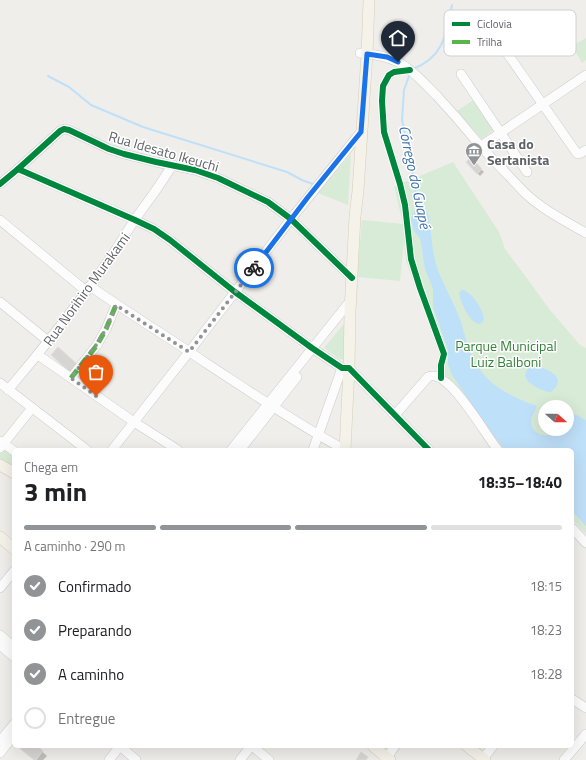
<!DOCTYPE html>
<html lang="pt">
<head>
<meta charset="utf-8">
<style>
  :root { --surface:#fff; --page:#f2f2f2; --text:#202124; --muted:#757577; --line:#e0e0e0; --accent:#919496 }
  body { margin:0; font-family:"Titillium Web",sans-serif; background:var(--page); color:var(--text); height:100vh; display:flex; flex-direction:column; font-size:15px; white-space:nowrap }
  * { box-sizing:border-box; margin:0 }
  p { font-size:13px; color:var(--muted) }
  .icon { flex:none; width:22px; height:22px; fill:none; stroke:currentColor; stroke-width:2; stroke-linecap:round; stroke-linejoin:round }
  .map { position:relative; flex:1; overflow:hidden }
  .panel { position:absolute; left:12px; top:448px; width:562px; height:300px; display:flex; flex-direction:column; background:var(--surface); border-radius:6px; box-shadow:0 4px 16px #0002 }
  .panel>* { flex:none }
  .needle { width:26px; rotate:111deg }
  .fabs { position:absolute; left:538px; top:400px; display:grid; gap:8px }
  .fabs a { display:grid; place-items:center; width:36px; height:36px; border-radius:50%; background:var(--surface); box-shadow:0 4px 16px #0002; font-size:20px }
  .pin { position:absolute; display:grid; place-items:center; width:34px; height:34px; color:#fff; margin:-41px -17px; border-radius:50% 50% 50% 0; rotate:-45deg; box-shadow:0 0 4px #0007 }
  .pin .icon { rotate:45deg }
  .courier { position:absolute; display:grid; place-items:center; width:40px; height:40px; margin:-20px; border:3px solid #1a73e8; border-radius:50%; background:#fff; color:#222; box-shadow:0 1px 5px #0007 }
  .head em { font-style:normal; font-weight:700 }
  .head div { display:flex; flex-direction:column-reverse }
  .head { display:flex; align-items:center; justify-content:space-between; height:68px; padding:0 12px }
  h1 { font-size:26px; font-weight:700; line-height:30px }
  .bar { display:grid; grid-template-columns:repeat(4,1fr); gap:6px 4px; align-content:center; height:48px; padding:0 12px }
  .bar i { height:5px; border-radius:3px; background:var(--line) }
  .bar .current { background:var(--accent) }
  .bar p { grid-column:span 4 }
  ol { padding:0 12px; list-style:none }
  li { display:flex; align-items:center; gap:12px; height:44px }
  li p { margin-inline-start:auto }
  li .icon { padding:4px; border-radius:50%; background:var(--accent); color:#fff; stroke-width:4 }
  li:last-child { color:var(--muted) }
  li i { width:22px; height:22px; border:2px solid var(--line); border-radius:50% }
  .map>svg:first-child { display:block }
  .green { fill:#d8ebd6; fill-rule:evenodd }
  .water { fill:#bfe0f9 }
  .shadow { fill:#0003 }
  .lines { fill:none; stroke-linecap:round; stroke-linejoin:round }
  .stream { stroke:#bfe0f9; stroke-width:2 }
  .building { fill:#d6d5d3; stroke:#deddd9 }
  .minor-casing { stroke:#cbcccc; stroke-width:10 }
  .major-casing { stroke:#d7ceb8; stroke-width:12 }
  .minor { stroke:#fdfcfc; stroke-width:9 }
  .major { stroke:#f4f2e9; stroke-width:11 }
  .quiet { stroke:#58b549; stroke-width:5; stroke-dasharray:10 5; stroke-linecap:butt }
  .cycleway-casing { stroke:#fff; stroke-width:8 }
  .cycleway { stroke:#00873e; stroke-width:6 }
  .done { stroke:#919496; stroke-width:4; stroke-dasharray:0 7.2 }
  .route { stroke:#1a73e8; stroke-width:5 }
  .labels { text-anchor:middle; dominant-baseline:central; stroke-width:3; stroke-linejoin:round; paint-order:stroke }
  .poi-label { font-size:14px; font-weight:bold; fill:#5f6368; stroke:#fff; text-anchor:start }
  .street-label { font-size:14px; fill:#5f6368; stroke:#fff }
  .park-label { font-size:14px; fill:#348238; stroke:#fff }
  .water-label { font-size:15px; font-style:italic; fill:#4174aa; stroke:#fff }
  .key { fill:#fff; stroke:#cfd0d2; stroke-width:1 }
  .key-label { font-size:11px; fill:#5f6368 }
</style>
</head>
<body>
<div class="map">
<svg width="586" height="760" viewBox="0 0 586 760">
  <rect width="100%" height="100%" fill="#efeeea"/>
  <!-- green -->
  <g class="green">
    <path d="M586,38V60L582,63L572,46Z"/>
    <path d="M475,99L494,129L482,139L457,111Z"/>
    <path d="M351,154L348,205L318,193Z"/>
    <path d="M453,162L499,232L505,249L520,269L550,310L580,345L586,348V534L572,519V450H501L467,402L444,373L438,349L406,261L404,241L400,281L357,277L362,220L403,224L394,186L413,179ZM545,407H567V429H545Z"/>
    <path d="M346,323L345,361L338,358L324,348L342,326Z"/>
    <path d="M6,449L14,455V468L0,460V453Z"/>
  </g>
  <!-- water -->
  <g class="water">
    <path d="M419,208C423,208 425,209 427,212C430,218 430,227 431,233C432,243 433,254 436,264C441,281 451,297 458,314C463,326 465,338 469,349C481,382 506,395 537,406C535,411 531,417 531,422C532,436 551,440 558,429H567V410L586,420V526L572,511V450H505L487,427L452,375L448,365V350L433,307V289L425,269L421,243L420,238L414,231L412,224L411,218L413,214L414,211Z"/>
    <path d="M461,290H464C474,295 482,308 484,319L482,323L479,324C468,321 462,304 459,294Z"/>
    <path d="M533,365C546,368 570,377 551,392C544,392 529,385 526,378C524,374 527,370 529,366Z"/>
  </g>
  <!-- shadow -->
  <g class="shadow">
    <path d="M471,159L484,172L480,176L467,162Z"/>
    <path d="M97,367L106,373L96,387L90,383Z"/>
    <path d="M18,746H36L47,756L43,760H35Z"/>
  </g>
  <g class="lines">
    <!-- stream -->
    <g class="stream">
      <path d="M413,69C444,57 446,34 452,5"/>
      <path d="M48,76L69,87L91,105L143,127L287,172L302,180L313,184"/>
      <path d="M409,76L404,90L402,120L412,168L414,184L420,210"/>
    </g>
  </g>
  <!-- building -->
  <g class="building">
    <path d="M471,157L482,169L477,174L466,162Z"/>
    <path d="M58,347L77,364L70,372L51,355Z"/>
    <path d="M97,366L104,370L93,385L87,381Z"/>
    <path d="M17,746H37L43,751L36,760H34Z"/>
    <path d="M361,752L368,757L366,760H356Z"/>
  </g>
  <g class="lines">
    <defs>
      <g id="minor">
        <path d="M500,43L576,152L578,154L581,153L586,150"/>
        <path d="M360,53C373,54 386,56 398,62C413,70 425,84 437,96C451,111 464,126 477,142C492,159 509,176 525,193C543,210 565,221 586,233"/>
        <path d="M461,74L527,172"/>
        <path d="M481,146L586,75"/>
        <path d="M18,169L135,220L154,229L170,240L235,292L312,348L342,368H349L429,450"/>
        <path d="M0,184L18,169L60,131L64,129L69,130L109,149L124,154L156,162L195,170L218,178L268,202L291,219L352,278"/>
        <path d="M0,220L86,291"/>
        <path d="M90,286C128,313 168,337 206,363C252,393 297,424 345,450"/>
        <path d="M0,302L48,341"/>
        <path d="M38,355L134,422L178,450"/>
        <path d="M71,378L97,345L106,329L116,305"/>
        <path d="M0,383L87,450"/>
        <path d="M8,390C42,350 74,309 104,267C115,252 124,236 134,221C147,202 161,185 172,165"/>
        <path d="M395,415L428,377C448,366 487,438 498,450"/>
        <path d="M0,441L14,451"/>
        <path d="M0,448L32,408"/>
        <path d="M112,450L189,352L291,219L361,132"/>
        <path d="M231,450L351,300"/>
        <path d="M240,450L297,377"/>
        <path d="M313,450L342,368"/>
        <path d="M572,528L586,543"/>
        <path d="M0,588L14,571"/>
        <path d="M0,635L14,647"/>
        <path d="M0,645L14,657"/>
        <path d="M572,699L586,708"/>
        <path d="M0,741L14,724"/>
        <path d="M120,746L136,760"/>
        <path d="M252,746L269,760"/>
        <path d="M0,753L14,735"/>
        <path d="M109,760L120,746"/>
        <path d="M240,760L251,746"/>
        <path d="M385,760L395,746"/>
        <path d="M482,760L493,746"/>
        <path d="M564,760L586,734"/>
      </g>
      <g id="major">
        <path d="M345,450L349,368L350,312L355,216L358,191L367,54L369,0"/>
        <path d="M0,465L14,473"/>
        <path d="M0,537L14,549"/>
        <path d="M373,746L390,760"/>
        <path d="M467,746L485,760"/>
      </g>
    </defs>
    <!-- minor casing -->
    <use href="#minor" class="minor-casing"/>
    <!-- major casing -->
    <use href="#major" class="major-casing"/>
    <!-- minor -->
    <use href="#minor" class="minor"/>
    <!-- major -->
    <use href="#major" class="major"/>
    <!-- quiet -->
    <path class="quiet" d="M71,378L97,345L106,329L116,305"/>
    <defs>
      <g id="cycleway">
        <path d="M410,70L394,72L389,75L383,86L382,101L384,132L400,184L405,205L411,259L420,288L444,354L441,365V378"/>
        <path d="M18,169L135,220L154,229L170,240L235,292L312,348L342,368H349L429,450"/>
        <path d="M0,184L18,169L60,131L64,129L69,130L109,149L124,154L156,162L195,170L218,178L268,202L291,219L352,278"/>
      </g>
    </defs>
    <!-- cycleway casing -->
    <use href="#cycleway" class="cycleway-casing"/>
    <!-- cycleway -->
    <use href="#cycleway" class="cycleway"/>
  </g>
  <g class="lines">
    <!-- done -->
    <path class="done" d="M96,396L71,378L96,345L106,329L116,305L189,352L254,268"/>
    <!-- route -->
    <path class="route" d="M254,268L308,197L361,132L367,54L387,57L398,62"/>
  </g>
  <!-- icons -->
  <defs>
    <symbol id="museum-pin" viewBox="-11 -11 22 30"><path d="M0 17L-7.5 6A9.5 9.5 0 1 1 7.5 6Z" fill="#919496" stroke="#fff"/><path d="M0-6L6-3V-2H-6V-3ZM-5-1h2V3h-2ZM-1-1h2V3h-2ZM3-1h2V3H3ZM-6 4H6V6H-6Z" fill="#fff"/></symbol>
  </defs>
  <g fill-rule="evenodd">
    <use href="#museum-pin" x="464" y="141" width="20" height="27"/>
  </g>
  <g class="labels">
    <!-- poi labels -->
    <g class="poi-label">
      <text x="487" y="143">Casa do<tspan x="487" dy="16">Sertanista</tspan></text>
    </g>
    <!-- street labels -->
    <g class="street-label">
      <text transform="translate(164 151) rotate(16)">Rua Idesato Ikeuchi</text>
      <text transform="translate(86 289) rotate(-54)">Rua Norihiro Murakami</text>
    </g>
    <!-- park labels -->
    <g class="park-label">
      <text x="506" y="345">Parque Municipal<tspan x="506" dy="16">Luiz Balboni</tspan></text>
    </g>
    <!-- water labels -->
    <g class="water-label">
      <text transform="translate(415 177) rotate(78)">Córrego do Guapé</text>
    </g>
  </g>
  <!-- legend -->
  <rect x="444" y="10" width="132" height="46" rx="6" class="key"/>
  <rect x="452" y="22" width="18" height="4" fill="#00873e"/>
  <rect x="452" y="40" width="18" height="4" fill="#58b549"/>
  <g class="key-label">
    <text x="477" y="28">Ciclovia</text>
    <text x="477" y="46">Trilha</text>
  </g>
</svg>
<div class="fabs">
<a><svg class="needle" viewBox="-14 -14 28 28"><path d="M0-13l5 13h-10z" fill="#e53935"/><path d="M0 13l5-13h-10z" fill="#757577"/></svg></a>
</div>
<div class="pin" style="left:96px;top:396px;background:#ea580c"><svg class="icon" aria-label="bag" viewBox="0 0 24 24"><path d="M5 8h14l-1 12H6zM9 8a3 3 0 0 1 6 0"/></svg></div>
<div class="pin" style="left:398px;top:62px;background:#1f2937"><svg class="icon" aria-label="home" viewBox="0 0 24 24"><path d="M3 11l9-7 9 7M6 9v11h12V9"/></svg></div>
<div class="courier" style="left:254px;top:268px"><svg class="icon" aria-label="bike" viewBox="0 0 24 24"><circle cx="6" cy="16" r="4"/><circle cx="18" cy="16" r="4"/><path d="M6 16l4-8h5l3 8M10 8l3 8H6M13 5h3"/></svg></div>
<section class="panel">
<div class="head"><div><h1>3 min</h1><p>Chega em</p></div><em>18:35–18:40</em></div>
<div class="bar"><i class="current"></i><i class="current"></i><i class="current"></i><i></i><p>A caminho · 290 m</p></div>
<ol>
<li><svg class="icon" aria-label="check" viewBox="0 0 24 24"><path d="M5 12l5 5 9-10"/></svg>Confirmado<p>18:15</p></li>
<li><svg class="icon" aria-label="check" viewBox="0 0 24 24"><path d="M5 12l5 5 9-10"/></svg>Preparando<p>18:23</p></li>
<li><svg class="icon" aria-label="check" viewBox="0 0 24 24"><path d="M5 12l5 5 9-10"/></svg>A caminho<p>18:28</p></li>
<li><i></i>Entregue</li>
</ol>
</section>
</div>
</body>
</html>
